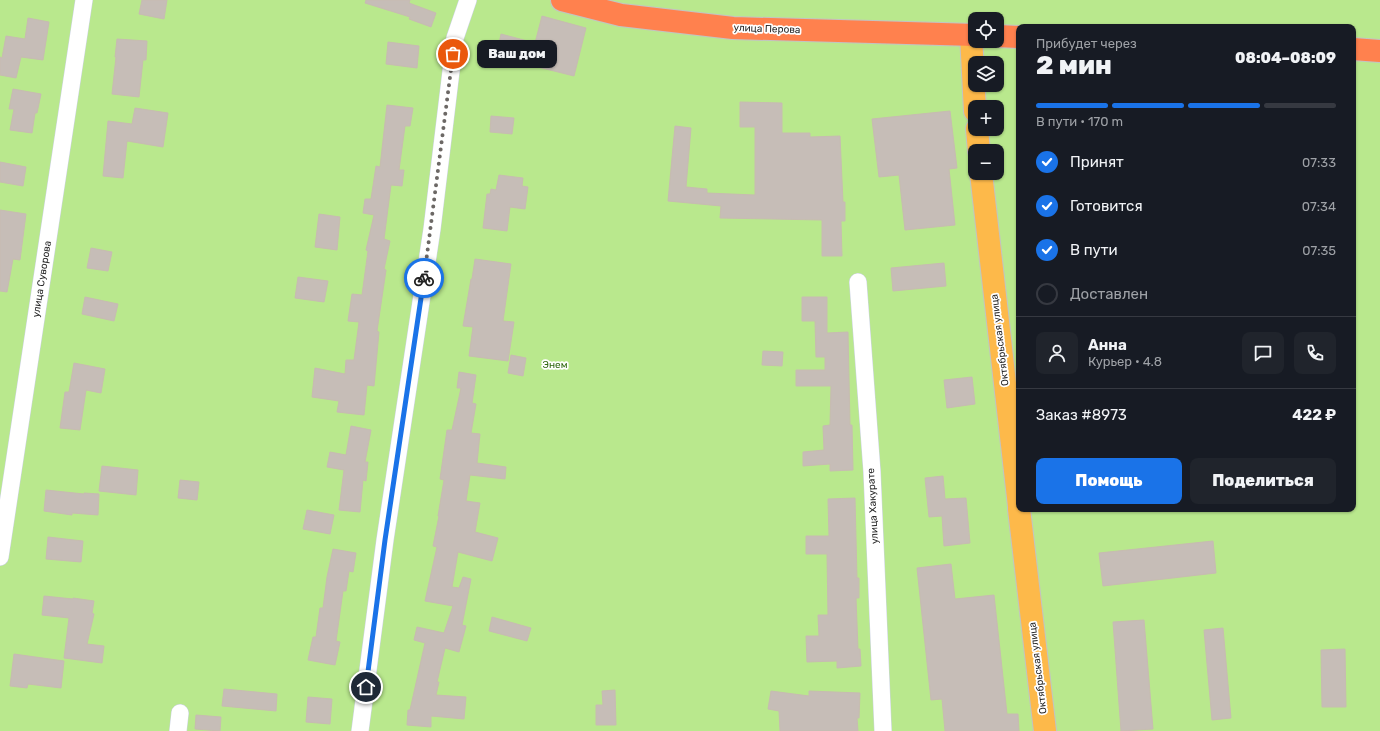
<!DOCTYPE html>
<html lang="ru">
<head>
<meta charset="utf-8">
<style>
  :root { --surface:#171b24; --page:#20242c; --text:#f1f3f6; --muted:#9ea1a6; --line:#363941; --accent:#1a73e8 }
  body { margin:0; font-family:Rubik,sans-serif; background:var(--page); color:var(--text); height:100vh; display:flex; flex-direction:column; font-size:15px; white-space:nowrap }
  * { box-sizing:border-box; margin:0 }
  p { font-size:13px; color:var(--muted) }
  .icon { flex:none; width:22px; height:22px; fill:none; stroke:currentColor; stroke-width:2; stroke-linecap:round; stroke-linejoin:round }
  .map { position:relative; flex:1; overflow:hidden }
  .panel { position:absolute; left:1016px; top:24px; width:340px; height:488px; display:flex; flex-direction:column; background:var(--surface); border-radius:8px; box-shadow:0 1px 3px #0004 }
  .panel>* { flex:none }
  .fabs { position:absolute; left:968px; top:12px; display:grid; gap:8px }
  .fabs a { display:grid; place-items:center; width:36px; height:36px; border-radius:8px; background:var(--surface); box-shadow:0 1px 3px #0004; font-size:20px }
  .pin { position:absolute; display:grid; place-items:center; width:34px; height:34px; color:#fff; margin:-17px; border:2px solid #fff; border-radius:50%; box-shadow:0 1px 4px #0007 }
  .courier { position:absolute; display:grid; place-items:center; width:40px; height:40px; margin:-20px; border:3px solid #1a73e8; border-radius:50%; background:#fff; color:#222; box-shadow:0 1px 5px #0007 }
  .bubble { position:absolute; height:28px; border-radius:8px; background:var(--surface); box-shadow:0 1px 3px #0004; font-size:13px; font-weight:800; line-height:28px; text-align:center }
  .summary em { font-style:normal; font-weight:800 }
  .summary div { display:flex; flex-direction:column-reverse }
  .summary { display:flex; align-items:center; justify-content:space-between; height:68px; padding:0 20px }
  h1 { font-size:26px; font-weight:800; line-height:30px }
  .bar { display:grid; grid-template-columns:repeat(4,1fr); gap:6px 4px; align-content:center; height:48px; padding:0 20px }
  .bar i { height:5px; border-radius:3px; background:var(--line) }
  .bar .selected { background:var(--accent) }
  .bar p { grid-column:span 4 }
  .line { display:flex; align-items:center; gap:10px; padding:0 20px; border-top:1px solid var(--line) }
  .line div { flex:1 }
  .round { display:grid; place-items:center; flex:none; width:42px; height:42px; border-radius:8px; background:var(--page) }
  ol { padding:0 20px; list-style:none }
  li { display:flex; align-items:center; gap:12px; height:44px }
  li p { margin-inline-start:auto }
  li .icon { padding:4px; border-radius:50%; background:var(--accent); color:#fff; stroke-width:4 }
  li:last-child { color:var(--muted) }
  li i { width:22px; height:22px; border:2px solid var(--line); border-radius:50% }
  .button { display:flex; gap:8px; margin-top:auto; padding:8px 20px }
  .button a { flex:1; height:46px; border-radius:8px; background:var(--accent); color:#fff; font-size:16px; font-weight:800; line-height:46px; text-align:center }
  .button a+a { background:var(--page); color:var(--text) }
  .map>svg:first-child { display:block }
  .green { fill:#b9e88d; fill-rule:evenodd }
  .building { fill:#c6bdb7; stroke:#c7bcb1 }
  .lines { fill:none; stroke-linecap:round; stroke-linejoin:round }
  .minor-casing { stroke:#ccd3e2; stroke-width:18 }
  .major-casing { stroke:#c3c3c3; stroke-width:24 }
  .highway-casing { stroke:#c3c3c3; stroke-width:24 }
  .minor { stroke:#fff; stroke-width:17 }
  .major { stroke:#fdb94a; stroke-width:22 }
  .highway { stroke:#ff814e; stroke-width:22 }
  .done { stroke:#6c6865; stroke-width:4; stroke-dasharray:0 7.2 }
  .route { stroke:#1a73e8; stroke-width:5 }
  .labels { text-anchor:middle; dominant-baseline:central; stroke-width:3.5; stroke-linejoin:round; paint-order:stroke }
  .street-label { font-size:10px; fill:#272727; stroke:#fff }
  .park-label { font-size:10px; fill:#316912; stroke:#fff }
</style>
</head>
<body>
<div class="map">
<svg width="1380" height="731" viewBox="0 0 1380 731">
  <rect width="100%" height="100%" fill="#ece0d7"/>
  <!-- green -->
  <path class="green" d="M0,0H1380V731H0ZM975,19H997V41H975ZM1019,27H1353V509H1019ZM975,63H997V85H975ZM975,107H997V129H975ZM975,151H997V173H975Z"/>
  <!-- building -->
  <g class="building">
    <path d="M142,0H167L164,19L139,14Z"/>
    <path d="M366,0H410L409,3L436,13L431,27L409,19L410,17L365,3Z"/>
    <path d="M542,16L586,28L574,76L530,65L532,57L498,48L501,34L535,43Z"/>
    <path d="M28,18L49,22L43,60L21,57L16,78L0,75V57L2,58L6,36L25,39Z"/>
    <path d="M117,39L147,41L146,60H143L139,97L112,94L116,57H115Z"/>
    <path d="M388,42L419,46L417,68L386,64Z"/>
    <path d="M13,89L41,94L37,113H35L32,133L10,130L14,109H9Z"/>
    <path d="M740,102L782,103V133H810V137L840,136L843,202H845V221H841L842,256H822V220L720,218L721,206L668,201L675,126L691,128L686,187L707,189V193L755,195V127H740Z"/>
    <path d="M387,105L413,108L410,126H405L399,170H404L402,186L391,185L384,239L390,241L384,269L386,270L377,331L379,332L374,386L367,385L364,415L337,412L339,401L312,397L315,368L345,374L346,360H354L359,322L348,321L352,294L362,295L368,251L366,250L374,215L363,213L365,199H371L376,166L380,167Z"/>
    <path d="M135,108L168,113L163,147L127,141L123,178L103,176L108,121L132,124Z"/>
    <path d="M950,111L957,168L949,169L955,225L905,230L899,175L879,177L872,119Z"/>
    <path d="M491,116L514,118L512,134L490,132Z"/>
    <path d="M0,162L26,167L23,186L0,182Z"/>
    <path d="M499,175L523,178L522,186L528,187L525,209L510,207L507,231L483,228L487,194H490L491,189L496,190Z"/>
    <path d="M0,210L26,214L20,260L13,259L7,292L0,291Z"/>
    <path d="M319,214L340,217L337,250L315,247Z"/>
    <path d="M91,248L112,252L108,271L87,268Z"/>
    <path d="M475,259L511,264L503,321L514,322L508,361L469,356L473,327L463,326L471,279H472Z"/>
    <path d="M944,263L946,286L893,291L891,268Z"/>
    <path d="M298,277L328,281L324,302L295,298Z"/>
    <path d="M85,297L118,304L114,321L82,314Z"/>
    <path d="M802,297H827V333L848,332L850,425H852L853,470L830,471V464L803,466V452L824,450L823,426L830,425L831,386H796V370H825V357H816L815,321H802Z"/>
    <path d="M763,351L783,352L782,366L762,365Z"/>
    <path d="M511,355L526,358L523,376L508,373Z"/>
    <path d="M74,363L105,369L101,393L86,390L80,430L60,428L65,392H69Z"/>
    <path d="M459,372L476,375L472,403L476,404L471,433L480,434L477,463L506,467L505,479L470,475L466,501L480,503L475,532L498,538L492,561L458,552L452,587L459,588L463,577L471,579L462,625L466,626L459,652L445,648L437,682H439L436,695L466,697L464,719L431,716V727L407,725L408,710H410L425,643L414,640L417,627L444,633L453,606L425,601L437,547L433,546L439,516H438L444,480L440,479L447,430H452L461,388H457Z"/>
    <path d="M972,377L975,404L947,408L944,380Z"/>
    <path d="M351,426L371,430L365,462H368L366,481L363,480L360,512L339,510L344,470L327,467L330,452L346,455Z"/>
    <path d="M102,466L138,470L136,495L99,491Z"/>
    <path d="M943,476L945,499L966,498L970,543L944,546L942,516L929,517L925,478Z"/>
    <path d="M180,480L199,482L197,500L178,498Z"/>
    <path d="M46,490L84,494V493L99,494L98,515L72,513V515L44,511Z"/>
    <path d="M855,498L857,578H859V598H856L858,649H860L861,666L837,668V661L807,662L806,636H819L818,615H828L827,554H806V536H829L828,499Z"/>
    <path d="M307,510L334,515L330,534L303,529Z"/>
    <path d="M48,537L83,541L81,562L46,559Z"/>
    <path d="M1213,541L1216,573L1103,586L1099,553Z"/>
    <path d="M333,549L356,553L353,572L349,571L346,591H343L336,641L340,642L335,665L308,660L313,637H316L320,608H323L327,577Z"/>
    <path d="M951,564L955,599L994,595L1007,714H1018L1019,731H945L942,699L931,700L917,568Z"/>
    <path d="M44,596L73,599V598L94,601L92,613L94,614L87,644L104,646L102,663L64,658L69,618L42,615Z"/>
    <path d="M492,617L531,628L527,641L489,631Z"/>
    <path d="M1144,620L1153,729L1121,731L1113,622Z"/>
    <path d="M1223,628L1231,718L1212,720L1204,630Z"/>
    <path d="M1345,649L1346,707H1322L1321,650Z"/>
    <path d="M14,654L64,661L61,688L28,684L27,688L10,686Z"/>
    <path d="M224,689L277,694L276,711L222,706Z"/>
    <path d="M615,690L616,725H596V705H603L602,691Z"/>
    <path d="M771,691L809,696V691L860,693L859,718H857L858,731H780L779,711L768,709Z"/>
    <path d="M308,697L332,699L330,724L306,722Z"/>
    <path d="M196,715L221,717L220,731L195,729Z"/>
  </g>
  <g class="lines">
    <defs>
      <g id="minor">
        <path d="M858,282L872,472L883,731"/>
        <path d="M0,557L84,0"/>
        <path d="M178,731L180,713"/>
        <path d="M360,731L385,540L432,229L455,38L468,0"/>
      </g>
      <g id="major">
        <path d="M971,35L975,111"/>
        <path d="M977,129L979,151"/>
        <path d="M981,173L1019,506"/>
        <path d="M1019,509L1045,731"/>
      </g>
      <g id="highway">
        <path d="M562,0L621,15L733,28L975,35"/>
        <path d="M997,36L1019,37"/>
        <path d="M1353,49L1380,51"/>
      </g>
    </defs>
    <!-- minor casing -->
    <use href="#minor" class="minor-casing"/>
    <!-- major casing -->
    <use href="#major" class="major-casing"/>
    <!-- highway casing -->
    <use href="#highway" class="highway-casing"/>
    <!-- minor -->
    <use href="#minor" class="minor"/>
    <!-- major -->
    <use href="#major" class="major"/>
    <!-- highway -->
    <use href="#highway" class="highway"/>
  </g>
  <g class="lines">
    <!-- done -->
    <path class="done" d="M424,278L453,54"/>
    <!-- route -->
    <path class="route" d="M366,687L385,540L424,278"/>
  </g>
  <g class="labels">
    <!-- street labels -->
    <g class="street-label">
      <text transform="translate(767 29) rotate(2)">улица Перова</text>
      <text transform="translate(42 279) rotate(-81)">улица Суворова</text>
      <text transform="translate(1000 340) rotate(-97)">Октябрьская улица</text>
      <text transform="translate(873 506) rotate(-93)">улица Хакурате</text>
      <text transform="translate(1038 668) rotate(-97)">Октябрьская улица</text>
    </g>
    <!-- park labels -->
    <g class="park-label">
      <text x="555" y="365">Энем</text>
    </g>
  </g>
</svg>
<div class="fabs">
<a><svg class="icon" aria-label="locate" viewBox="0 0 24 24"><circle cx="12" cy="12" r="6"/><path d="M12 2v4M12 18v4M2 12h4M18 12h4"/></svg></a>
<a><svg class="icon" aria-label="layers" viewBox="0 0 24 24"><path d="M12 4l9 5-9 5-9-5zM3 14l9 5 9-5"/></svg></a>
<a>+</a>
<a>−</a>
</div>
<div class="pin" style="left:453px;top:54px;background:#ea580c"><svg class="icon" aria-label="bag" viewBox="0 0 24 24"><path d="M5 8h14l-1 12H6zM9 8a3 3 0 0 1 6 0"/></svg></div>
<div class="pin" style="left:366px;top:687px;background:#1f2937"><svg class="icon" aria-label="home" viewBox="0 0 24 24"><path d="M3 11l9-7 9 7M6 9v11h12V9"/></svg></div>
<div class="courier" style="left:424px;top:278px"><svg class="icon" aria-label="bike" viewBox="0 0 24 24"><circle cx="6" cy="16" r="4"/><circle cx="18" cy="16" r="4"/><path d="M6 16l4-8h5l3 8M10 8l3 8H6M13 5h3"/></svg></div>
<div class="bubble" style="left:477px;top:40px;width:80px">Ваш дом</div>
<section class="panel">
<div class="summary"><div><h1>2 мин</h1><p>Прибудет через</p></div><em>08:04–08:09</em></div>
<div class="bar"><i class="selected"></i><i class="selected"></i><i class="selected"></i><i></i><p>В пути · 170 m</p></div>
<ol>
<li><svg class="icon" aria-label="check" viewBox="0 0 24 24"><path d="M5 12l5 5 9-10"/></svg>Принят<p>07:33</p></li>
<li><svg class="icon" aria-label="check" viewBox="0 0 24 24"><path d="M5 12l5 5 9-10"/></svg>Готовится<p>07:34</p></li>
<li><svg class="icon" aria-label="check" viewBox="0 0 24 24"><path d="M5 12l5 5 9-10"/></svg>В пути<p>07:35</p></li>
<li><i></i>Доставлен</li>
</ol>
<div class="line" style="height:72px"><a class="round"><svg class="icon" aria-label="person" viewBox="0 0 24 24"><circle cx="12" cy="8" r="4"/><path d="M4 21q1-7 8-7t8 7"/></svg></a><div><b>Анна</b><p>Курьер · 4.8</p></div><a class="round"><svg class="icon" aria-label="chat" viewBox="0 0 24 24"><path d="M4 5h16v11H9l-5 4z"/></svg></a><a class="round"><svg class="icon" aria-label="phone" viewBox="0 0 24 24"><path d="M5 4h4l2 5-3 2q2 4 5 5l2-3 5 2v4C11 20 4 13 5 4z"/></svg></a></div>
<div class="line" style="height:52px"><div>Заказ #8973</div><b>422 ₽</b></div>
<div class="button"><a>Помощь</a><a>Поделиться</a></div>
</section>
</div>
</body>
</html>
